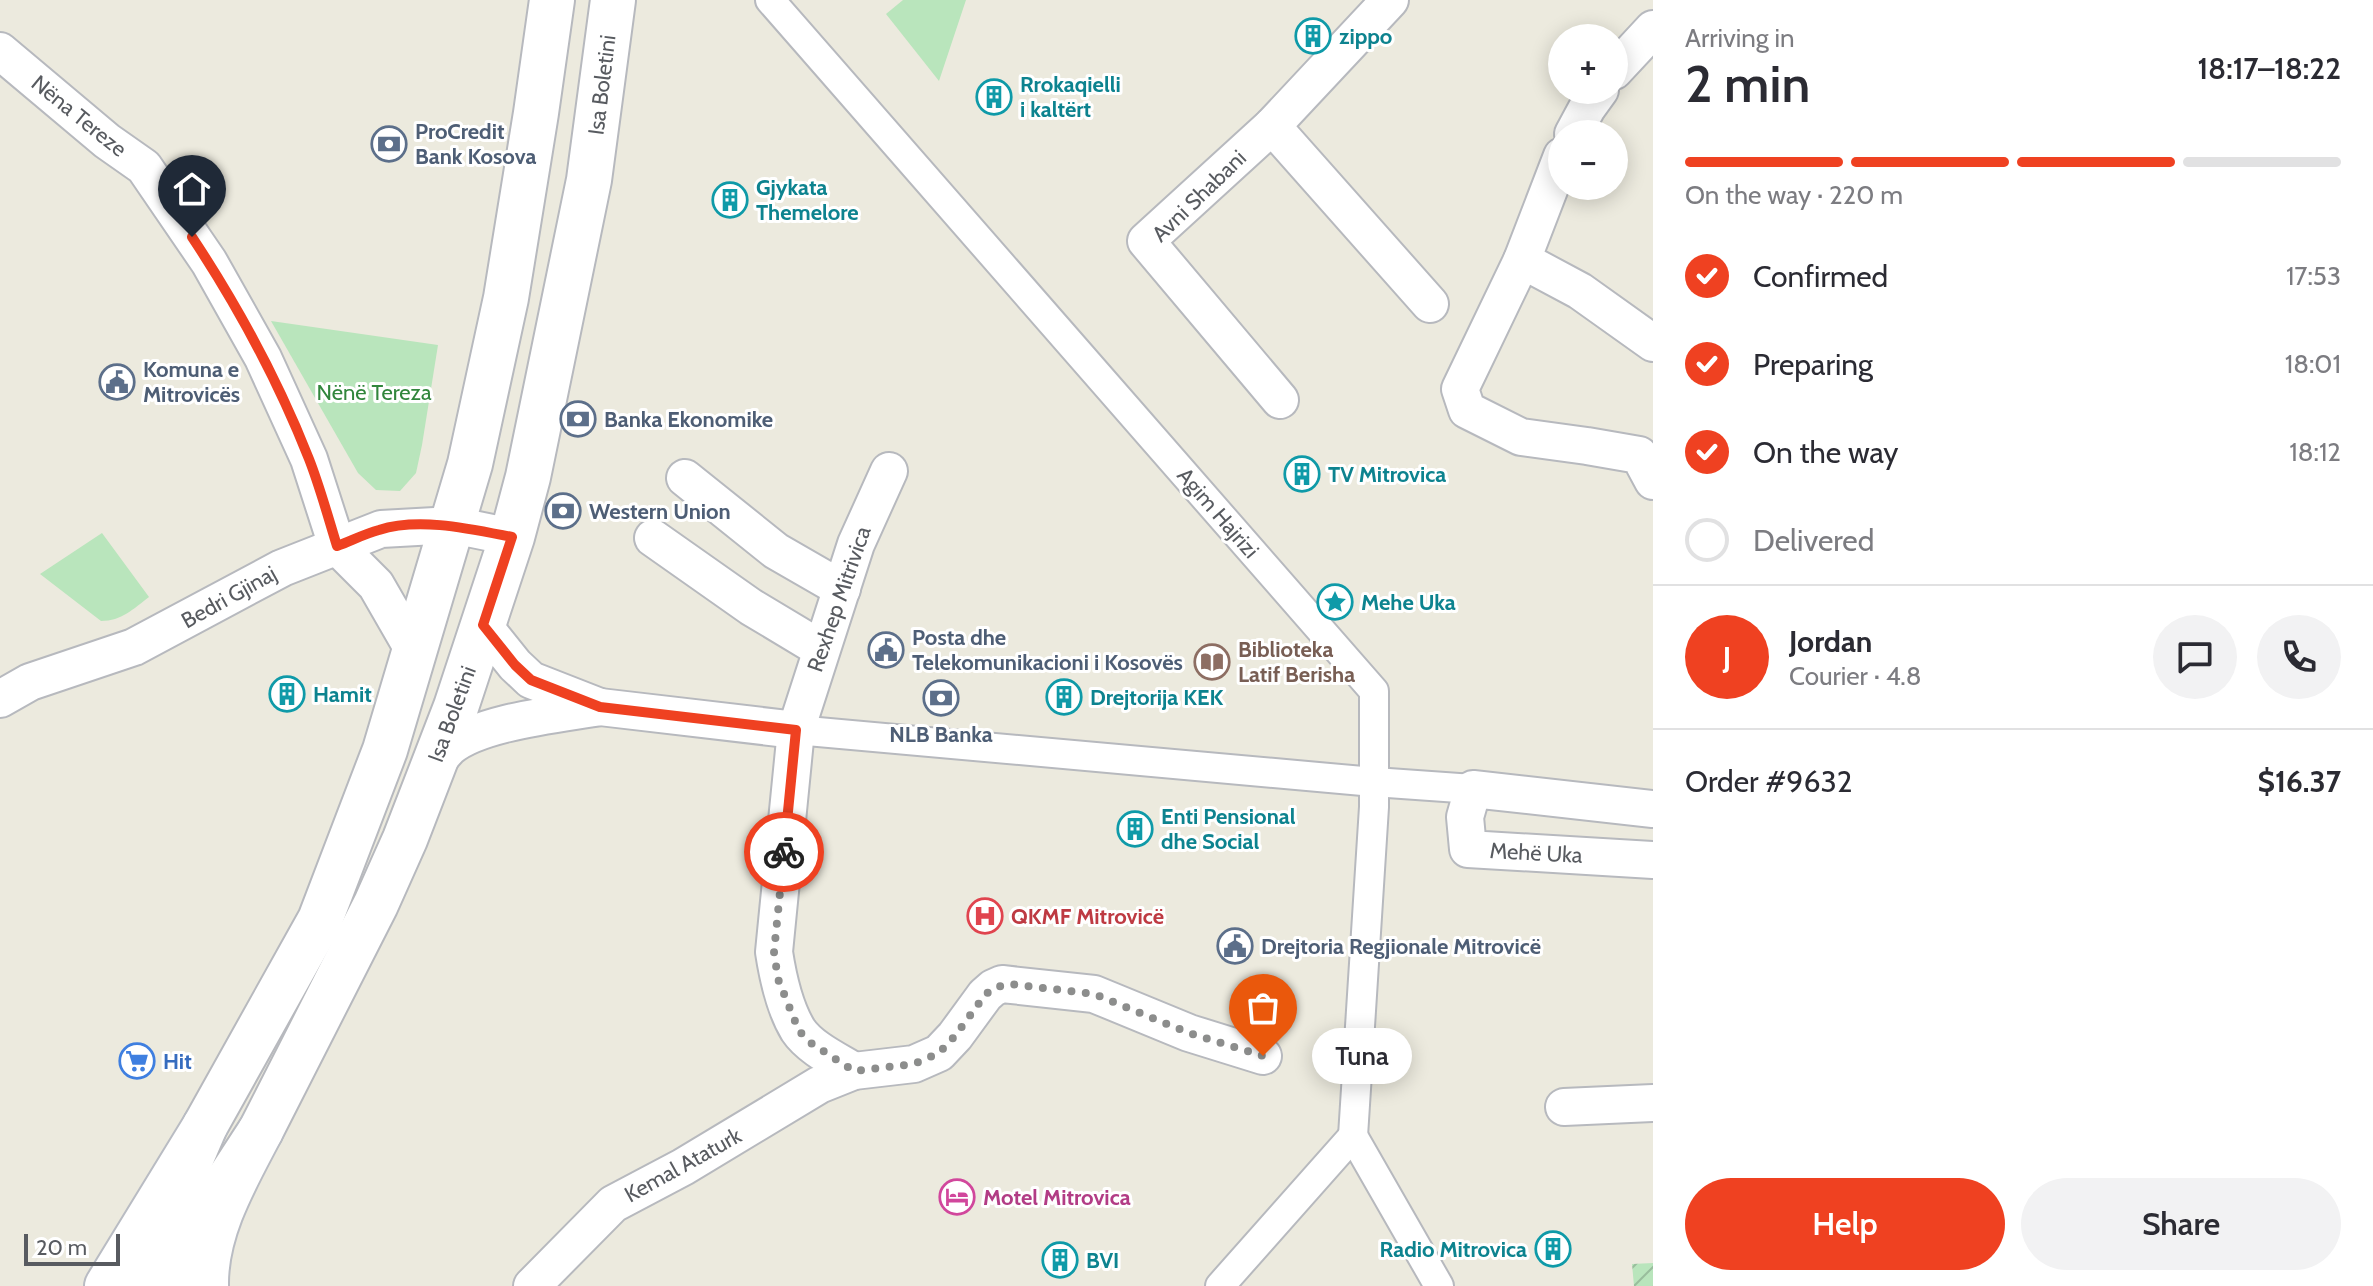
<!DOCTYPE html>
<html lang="en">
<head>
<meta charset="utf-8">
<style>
  :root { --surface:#fff; --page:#f2f2f3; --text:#2b2b33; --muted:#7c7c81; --line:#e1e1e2; --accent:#ef4121 }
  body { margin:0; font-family:Cabin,sans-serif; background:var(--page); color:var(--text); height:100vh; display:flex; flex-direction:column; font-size:30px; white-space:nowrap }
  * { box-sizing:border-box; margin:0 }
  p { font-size:26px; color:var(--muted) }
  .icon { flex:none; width:44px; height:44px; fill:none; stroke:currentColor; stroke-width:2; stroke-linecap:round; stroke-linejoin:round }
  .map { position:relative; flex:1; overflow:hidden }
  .drawer { display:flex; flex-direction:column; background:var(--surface); width:720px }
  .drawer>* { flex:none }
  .fabs { position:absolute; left:1548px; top:24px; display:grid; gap:16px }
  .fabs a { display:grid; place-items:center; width:80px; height:80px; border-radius:50%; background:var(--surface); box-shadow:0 4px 20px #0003; font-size:40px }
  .scale { position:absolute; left:24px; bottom:20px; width:96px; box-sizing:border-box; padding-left:8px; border:4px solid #585b60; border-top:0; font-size:22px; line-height:28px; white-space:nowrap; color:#585b60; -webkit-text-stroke:6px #fff; paint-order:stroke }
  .pin { position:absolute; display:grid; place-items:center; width:68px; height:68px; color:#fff; margin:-82px -34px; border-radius:50% 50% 50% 0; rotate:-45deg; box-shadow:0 0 8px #0007 }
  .pin .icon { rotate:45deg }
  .courier { position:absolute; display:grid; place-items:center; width:80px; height:80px; margin:-40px; border:6px solid #ef4121; border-radius:50%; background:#fff; color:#222; box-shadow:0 2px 10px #0007 }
  .bubble { position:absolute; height:56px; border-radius:28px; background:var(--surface); box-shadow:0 4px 20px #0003; font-size:26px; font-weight:600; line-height:56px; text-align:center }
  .head em { font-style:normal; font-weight:600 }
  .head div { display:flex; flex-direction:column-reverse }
  .head { display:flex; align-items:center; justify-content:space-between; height:136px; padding:0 32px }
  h1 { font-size:52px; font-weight:600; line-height:60px }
  .bar { display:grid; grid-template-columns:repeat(4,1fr); gap:12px 8px; align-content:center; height:96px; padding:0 32px }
  .bar i { height:10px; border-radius:6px; background:var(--line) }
  .bar .selected { background:var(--accent) }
  .bar p { grid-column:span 4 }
  .line { display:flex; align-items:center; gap:20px; padding:0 32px; border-top:2px solid var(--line) }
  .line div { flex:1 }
  .round { display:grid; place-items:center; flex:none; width:84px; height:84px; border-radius:42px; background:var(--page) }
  ol { padding:0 32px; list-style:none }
  li { display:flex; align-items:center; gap:24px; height:88px }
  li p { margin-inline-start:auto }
  li .icon { padding:8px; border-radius:50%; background:var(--accent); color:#fff; stroke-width:4 }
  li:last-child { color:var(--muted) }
  li i { width:44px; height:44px; border:4px solid var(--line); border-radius:50% }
  .cta { display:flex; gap:16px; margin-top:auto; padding:16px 32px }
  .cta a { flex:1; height:92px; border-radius:48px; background:var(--accent); color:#fff; font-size:32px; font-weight:600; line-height:92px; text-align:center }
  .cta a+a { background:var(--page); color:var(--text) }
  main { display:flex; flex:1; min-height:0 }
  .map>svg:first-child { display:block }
  .green { fill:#b9e5bc }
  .garden { fill:url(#garden-furrows) }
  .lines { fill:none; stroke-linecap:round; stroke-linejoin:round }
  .pedestrian-casing { stroke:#b7b9be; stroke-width:32 }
  .minor-casing { stroke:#b7b9be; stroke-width:40 }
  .tertiary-casing { stroke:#b7b9be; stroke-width:48 }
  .secondary-casing { stroke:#b9bcc3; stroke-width:48 }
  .pedestrian { stroke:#fff; stroke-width:28 }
  .minor { stroke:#fff; stroke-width:36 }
  .tertiary { stroke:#fff; stroke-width:44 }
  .secondary { stroke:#fff; stroke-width:44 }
  .done { stroke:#8c8d8c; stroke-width:8; stroke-dasharray:0 14.4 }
  .route { stroke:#ef4121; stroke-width:10 }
  .labels { text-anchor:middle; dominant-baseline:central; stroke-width:6; stroke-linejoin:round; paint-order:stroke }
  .culture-label { font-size:22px; font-weight:bold; fill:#0d838f; stroke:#fff; text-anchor:start }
  .street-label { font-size:22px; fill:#585b60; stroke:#fff }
  .service-label { font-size:22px; font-weight:bold; fill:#4e5e75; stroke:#fff; text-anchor:start }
  .park-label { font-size:22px; fill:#31863c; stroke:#fff }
  .education-label { font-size:22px; font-weight:bold; fill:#785e54; stroke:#fff; text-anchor:start }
  .health-label { font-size:22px; font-weight:bold; fill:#be3a42; stroke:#fff; text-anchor:start }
  .shop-label { font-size:22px; font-weight:bold; fill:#366cbe; stroke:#fff; text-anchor:start }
  .hotel-label { font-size:22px; font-weight:bold; fill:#b23c85; stroke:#fff; text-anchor:start }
</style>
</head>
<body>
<main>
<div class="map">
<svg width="1653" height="1286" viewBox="0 0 1653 1286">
  <defs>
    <pattern id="garden-furrows" width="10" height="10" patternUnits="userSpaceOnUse" patternTransform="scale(2)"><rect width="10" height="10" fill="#b9e5bc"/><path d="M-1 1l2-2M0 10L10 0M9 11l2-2" fill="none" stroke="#99bd9c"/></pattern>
  </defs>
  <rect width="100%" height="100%" fill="#eceade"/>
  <!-- green -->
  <g class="green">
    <path d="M903,0H966L939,81L886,14Z"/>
    <path d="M271,321L438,345L422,445L416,473L400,491L376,490L358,473Z"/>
    <path d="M102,533L149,597C133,609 122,621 101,621L40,574Z"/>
  </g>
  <!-- garden -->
  <path class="garden" d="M1653,1263V1286H1634L1632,1264Z"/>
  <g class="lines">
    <defs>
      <g id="pedestrian">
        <path d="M770,0L1374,691V807L1353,1136"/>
        <path d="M796,730L1374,782L1473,789"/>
        <path d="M1353,1136L1439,1286"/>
        <path d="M1220,1286L1353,1136"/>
      </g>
      <g id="minor">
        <path d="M0,51L107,141L144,167L209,262L263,358L309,459L337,546L376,585L414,651"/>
        <path d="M1614,71L1653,29"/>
        <path d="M1272,126L1430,304"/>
        <path d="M1573,134L1587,108L1600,90"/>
        <path d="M1562,156L1522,260L1460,389L1467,410L1521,437L1587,446L1639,455L1653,481"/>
        <path d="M1522,260L1580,291L1653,343"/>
        <path d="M1280,400L1146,241L1272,126L1390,0"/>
        <path d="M685,478L776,551L842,589"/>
        <path d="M653,538L751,607L821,649"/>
        <path d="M0,699L30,682L134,647L282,568L381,529L453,525L512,537"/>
        <path d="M600,707L796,730"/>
        <path d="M433,767C438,761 443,754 449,748C479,722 560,714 600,707L531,680L515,665L483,625"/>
        <path d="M1653,809L1473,789L1465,817L1468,849L1653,860"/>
        <path d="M854,1071C836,1060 810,1048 798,1030C784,1007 778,978 774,952L796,730L856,544L889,471"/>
        <path d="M1564,1107L1653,1103"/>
        <path d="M532,1286L613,1204L683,1167L819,1085L854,1071L914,1064L939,1053L955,1036L985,995L993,988L1002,984L1094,994L1189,1033L1263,1056"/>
      </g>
      <g id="tertiary">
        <path d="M137,1286L205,1126L320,920L385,750L470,464L506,298L536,113L552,0"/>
        <path d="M179,1286L183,1256L193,1234L261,1130L376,904L405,839L456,707L512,537L528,477L589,180L613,0"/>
      </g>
      <g id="secondary">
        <path d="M107,1286L205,1126"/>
        <path d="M206,1286C205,1230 236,1178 261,1130"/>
      </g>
    </defs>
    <!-- pedestrian casing -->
    <use href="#pedestrian" class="pedestrian-casing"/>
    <!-- minor casing -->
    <use href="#minor" class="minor-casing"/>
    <!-- tertiary casing -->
    <use href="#tertiary" class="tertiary-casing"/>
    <!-- secondary casing -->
    <use href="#secondary" class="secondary-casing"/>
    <!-- pedestrian -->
    <use href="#pedestrian" class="pedestrian"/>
    <!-- minor -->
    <use href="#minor" class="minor"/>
    <!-- tertiary -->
    <use href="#tertiary" class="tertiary"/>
    <!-- secondary -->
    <use href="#secondary" class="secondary"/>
  </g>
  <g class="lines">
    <!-- done -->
    <path class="done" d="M784,852L774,952L778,979L799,1031L811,1043L854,1071L914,1064L939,1053L955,1036L985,995L993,988L1010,984L1094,994L1189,1033L1263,1056"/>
    <!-- route -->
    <path class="route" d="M192,237C237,305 279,383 309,459C320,487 328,517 337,546C351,541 364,534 379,530C419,517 471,529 512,537L483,625L515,665L531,680L600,707L796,730L784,852"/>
  </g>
  <!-- icons -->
  <defs>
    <symbol id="building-ring" viewBox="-11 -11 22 22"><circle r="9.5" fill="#fff" stroke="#0f9aa8" stroke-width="1.5"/><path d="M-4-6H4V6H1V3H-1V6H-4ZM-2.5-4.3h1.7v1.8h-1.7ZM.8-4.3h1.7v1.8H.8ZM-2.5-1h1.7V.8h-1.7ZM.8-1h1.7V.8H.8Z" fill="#0f9aa8"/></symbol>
    <symbol id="bank-ring" viewBox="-11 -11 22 22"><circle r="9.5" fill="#fff" stroke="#5c6f8a" stroke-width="1.5"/><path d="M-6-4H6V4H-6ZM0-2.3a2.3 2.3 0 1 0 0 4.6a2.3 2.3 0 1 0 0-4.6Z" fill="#5c6f8a"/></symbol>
    <symbol id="civic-ring" viewBox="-11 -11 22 22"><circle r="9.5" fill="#fff" stroke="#5c6f8a" stroke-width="1.5"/><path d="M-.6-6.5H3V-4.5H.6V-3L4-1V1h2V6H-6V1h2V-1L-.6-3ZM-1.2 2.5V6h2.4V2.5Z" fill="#5c6f8a"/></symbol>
    <symbol id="sight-ring" viewBox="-11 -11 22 22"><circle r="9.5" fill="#fff" stroke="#0f9aa8" stroke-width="1.5"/><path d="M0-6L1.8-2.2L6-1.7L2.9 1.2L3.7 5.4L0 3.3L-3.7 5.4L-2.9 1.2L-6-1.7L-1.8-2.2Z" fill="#0f9aa8"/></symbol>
    <symbol id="library-ring" viewBox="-11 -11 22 22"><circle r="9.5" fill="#fff" stroke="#8d6e63" stroke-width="1.5"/><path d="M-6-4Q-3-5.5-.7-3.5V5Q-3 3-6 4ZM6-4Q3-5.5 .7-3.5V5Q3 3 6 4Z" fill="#8d6e63"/></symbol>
    <symbol id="hospital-ring" viewBox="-11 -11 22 22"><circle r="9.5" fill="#fff" stroke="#e0444e" stroke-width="1.5"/><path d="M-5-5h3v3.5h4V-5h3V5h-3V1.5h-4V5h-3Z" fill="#e0444e"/></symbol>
    <symbol id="supermarket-ring" viewBox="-11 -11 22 22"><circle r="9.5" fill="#fff" stroke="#3f7fe0" stroke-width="1.5"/><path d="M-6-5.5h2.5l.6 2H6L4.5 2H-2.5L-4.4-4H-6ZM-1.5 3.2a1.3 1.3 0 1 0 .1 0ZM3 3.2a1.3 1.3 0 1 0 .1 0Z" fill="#3f7fe0"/></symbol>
    <symbol id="hotel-ring" viewBox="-11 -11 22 22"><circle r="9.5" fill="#fff" stroke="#d1479c" stroke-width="1.5"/><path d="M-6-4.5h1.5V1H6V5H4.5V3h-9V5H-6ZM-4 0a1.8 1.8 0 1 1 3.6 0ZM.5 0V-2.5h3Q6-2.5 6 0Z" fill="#d1479c"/></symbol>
  </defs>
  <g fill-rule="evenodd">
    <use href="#building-ring" x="1293" y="16" width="40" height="40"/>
    <use href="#building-ring" x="974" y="77" width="40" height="40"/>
    <use href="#bank-ring" x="369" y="124" width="40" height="40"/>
    <use href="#building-ring" x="710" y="180" width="40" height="40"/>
    <use href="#civic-ring" x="97" y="362" width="40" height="40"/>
    <use href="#bank-ring" x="558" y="399" width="40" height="40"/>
    <use href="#building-ring" x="1282" y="454" width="40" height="40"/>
    <use href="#bank-ring" x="543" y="491" width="40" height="40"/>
    <use href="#sight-ring" x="1315" y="582" width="40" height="40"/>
    <use href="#civic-ring" x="866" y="630" width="40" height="40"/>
    <use href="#library-ring" x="1192" y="642" width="40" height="40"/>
    <use href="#building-ring" x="267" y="674" width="40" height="40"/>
    <use href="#building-ring" x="1044" y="677" width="40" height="40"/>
    <use href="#bank-ring" x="921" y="678" width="40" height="40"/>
    <use href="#building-ring" x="1115" y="809" width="40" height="40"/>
    <use href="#hospital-ring" x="965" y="896" width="40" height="40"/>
    <use href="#civic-ring" x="1215" y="926" width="40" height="40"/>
    <use href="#supermarket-ring" x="117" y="1041" width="40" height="40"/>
    <use href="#hotel-ring" x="937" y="1177" width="40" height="40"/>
    <use href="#building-ring" x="1533" y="1229" width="40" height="40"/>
    <use href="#building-ring" x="1040" y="1240" width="40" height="40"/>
  </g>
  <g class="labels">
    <!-- culture labels -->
    <g class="culture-label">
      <text x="1339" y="36">zippo</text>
      <text x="1020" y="84">Rrokaqielli<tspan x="1020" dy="25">i kaltërt</tspan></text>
      <text x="756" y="187">Gjykata<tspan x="756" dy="25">Themelore</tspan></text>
      <text x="1328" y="474">TV Mitrovica</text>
      <text x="1361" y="602">Mehe Uka</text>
      <text x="313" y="694">Hamit</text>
      <text x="1090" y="697">Drejtorija KEK</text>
      <text x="1161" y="816">Enti Pensional<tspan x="1161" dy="25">dhe Social</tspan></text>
      <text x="1527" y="1249" text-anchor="end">Radio Mitrovica</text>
      <text x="1086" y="1260">BVI</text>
    </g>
    <!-- street labels -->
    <g class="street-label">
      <text transform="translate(602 85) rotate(-83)">Isa Boletini</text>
      <text transform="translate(79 116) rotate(39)">Nëna Tereze</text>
      <text transform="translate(1199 196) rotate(-44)">Avni Shabani</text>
      <text transform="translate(1218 513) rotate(49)">Agim Hajrizi</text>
      <text transform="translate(229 597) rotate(-29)">Bedri Gjinaj</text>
      <text transform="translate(839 599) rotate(-71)">Rexhep Mitrivica</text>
      <text transform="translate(452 714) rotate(-70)">Isa Boletini</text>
      <text transform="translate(1536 853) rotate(3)">Mehë Uka</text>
      <text transform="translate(683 1165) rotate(-29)">Kemal Ataturk</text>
    </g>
    <!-- service labels -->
    <g class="service-label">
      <text x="415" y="131">ProCredit<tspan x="415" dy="25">Bank Kosova</tspan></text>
      <text x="143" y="369">Komuna e<tspan x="143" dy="25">Mitrovicës</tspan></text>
      <text x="604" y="419">Banka Ekonomike</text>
      <text x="589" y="511">Western Union</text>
      <text x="912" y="637">Posta dhe<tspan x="912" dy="25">Telekomunikacioni i Kosovës</tspan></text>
      <text x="941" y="734" text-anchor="middle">NLB Banka</text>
      <text x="1261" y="946">Drejtoria Regjionale Mitrovicë</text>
    </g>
    <!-- park labels -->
    <g class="park-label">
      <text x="374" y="392">Nënë Tereza</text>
    </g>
    <!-- education labels -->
    <g class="education-label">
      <text x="1238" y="649">Biblioteka<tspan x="1238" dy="25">Latif Berisha</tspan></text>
    </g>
    <!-- health labels -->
    <g class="health-label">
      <text x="1011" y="916">QKMF Mitrovicë</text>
    </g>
    <!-- shop labels -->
    <g class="shop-label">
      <text x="163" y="1061">Hit</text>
    </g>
    <!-- hotel labels -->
    <g class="hotel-label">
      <text x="983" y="1197">Motel Mitrovica</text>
    </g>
  </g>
</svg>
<div class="fabs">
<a>+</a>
<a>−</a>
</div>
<div class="scale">20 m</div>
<div class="pin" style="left:1263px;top:1056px;background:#ea580c"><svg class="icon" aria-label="bag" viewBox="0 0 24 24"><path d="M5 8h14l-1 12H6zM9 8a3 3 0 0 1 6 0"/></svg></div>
<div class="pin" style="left:192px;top:237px;background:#1f2937"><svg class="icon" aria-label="home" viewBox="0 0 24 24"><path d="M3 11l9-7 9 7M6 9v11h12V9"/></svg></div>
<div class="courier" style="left:784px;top:852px"><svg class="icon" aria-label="bike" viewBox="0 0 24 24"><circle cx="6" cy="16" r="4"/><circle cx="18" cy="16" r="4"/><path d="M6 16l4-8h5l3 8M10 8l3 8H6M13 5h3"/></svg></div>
<div class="bubble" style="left:1312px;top:1028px;width:100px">Tuna</div>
</div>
<section class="drawer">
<div class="head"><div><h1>2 min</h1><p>Arriving in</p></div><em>18:17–18:22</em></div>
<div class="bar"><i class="selected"></i><i class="selected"></i><i class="selected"></i><i></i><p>On the way · 220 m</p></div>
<ol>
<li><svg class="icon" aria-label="check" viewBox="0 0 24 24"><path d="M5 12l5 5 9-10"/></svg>Confirmed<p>17:53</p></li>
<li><svg class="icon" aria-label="check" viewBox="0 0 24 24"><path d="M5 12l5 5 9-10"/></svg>Preparing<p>18:01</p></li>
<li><svg class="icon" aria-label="check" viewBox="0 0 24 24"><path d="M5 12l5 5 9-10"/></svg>On the way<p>18:12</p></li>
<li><i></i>Delivered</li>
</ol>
<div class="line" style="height:144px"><b class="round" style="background:var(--accent);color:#fff">J</b><div><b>Jordan</b><p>Courier · 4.8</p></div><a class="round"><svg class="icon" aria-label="chat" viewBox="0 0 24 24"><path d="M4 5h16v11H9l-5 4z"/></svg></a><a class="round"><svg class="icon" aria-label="phone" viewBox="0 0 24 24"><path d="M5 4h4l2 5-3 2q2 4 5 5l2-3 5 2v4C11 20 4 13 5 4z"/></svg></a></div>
<div class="line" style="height:104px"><div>Order #9632</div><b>$16.37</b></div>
<div class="cta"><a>Help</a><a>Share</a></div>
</section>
</main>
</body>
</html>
